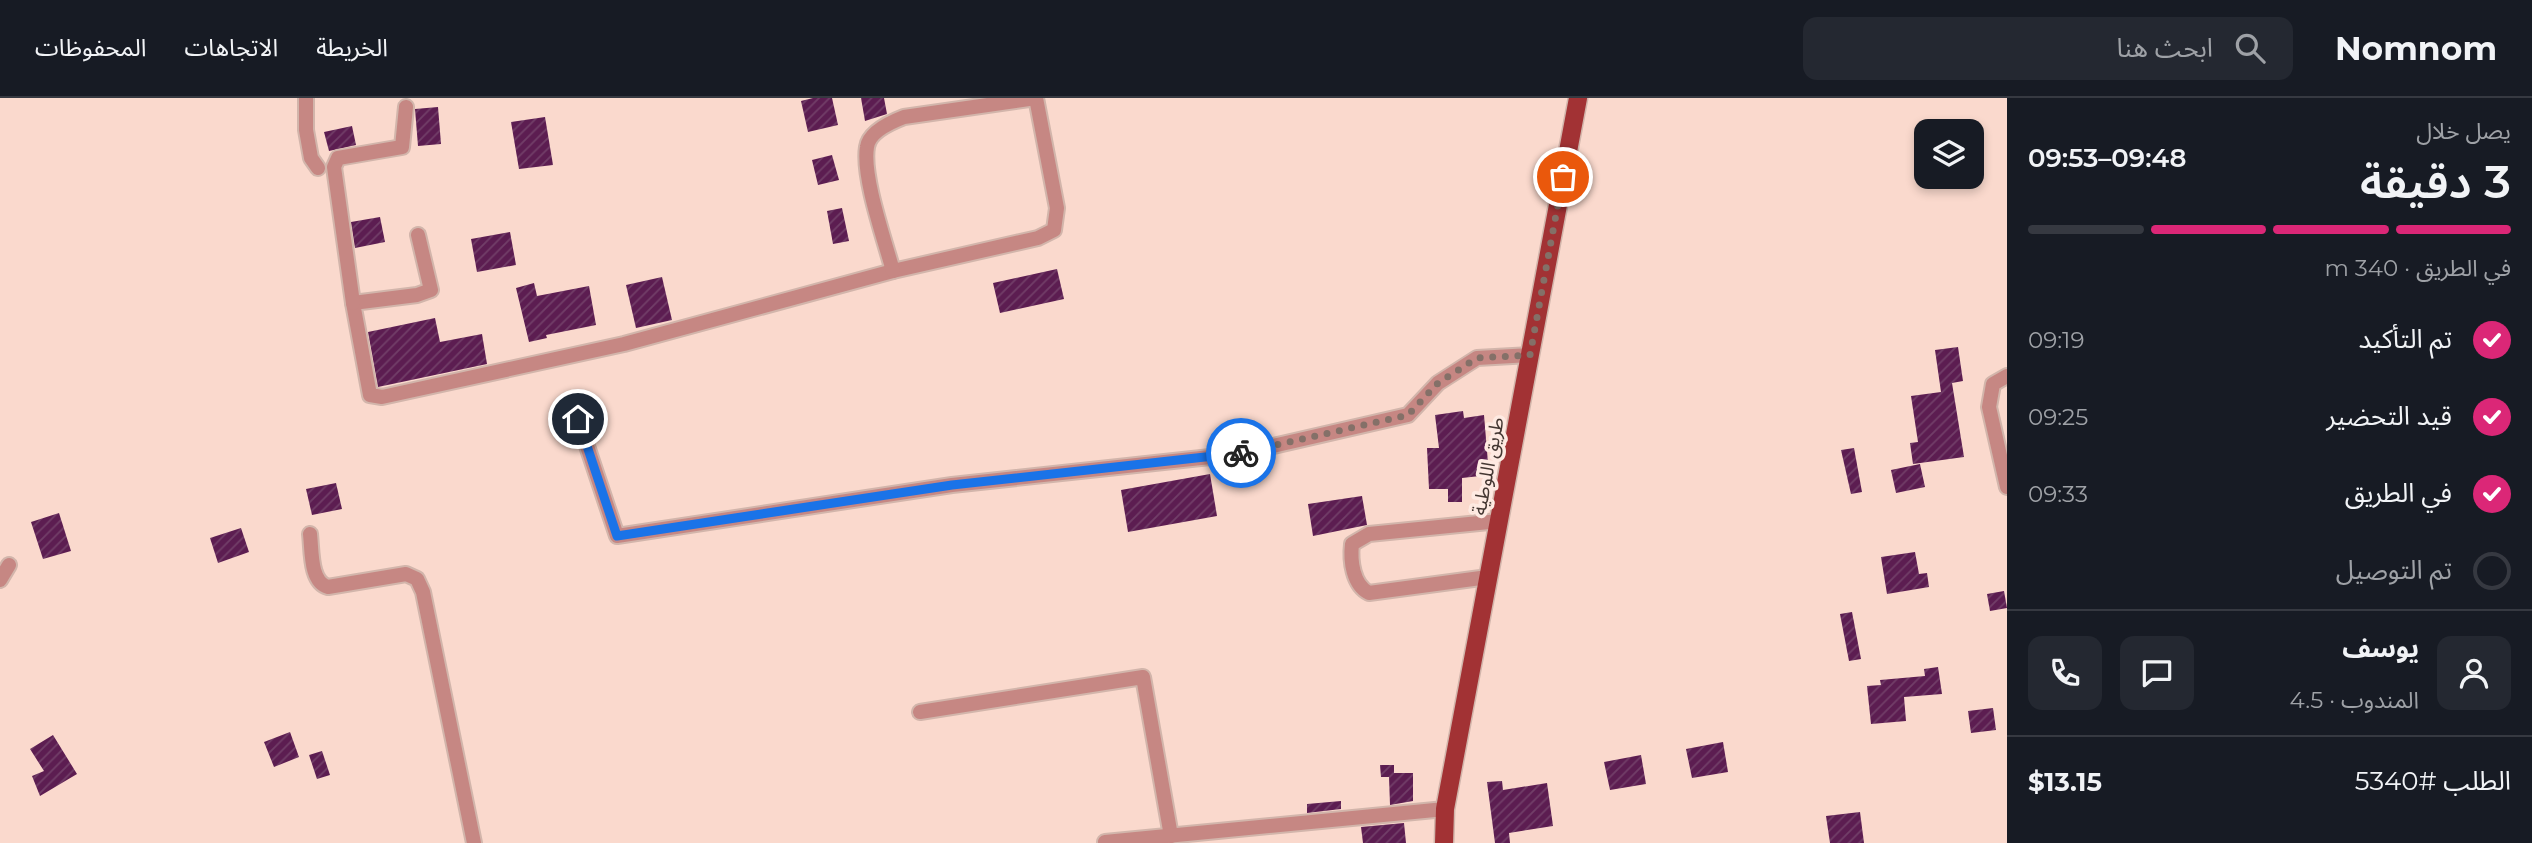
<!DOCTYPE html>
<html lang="ar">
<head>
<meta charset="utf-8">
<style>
  :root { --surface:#171b24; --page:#242831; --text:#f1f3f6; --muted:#9ea1a6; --line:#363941; --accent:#db2777 }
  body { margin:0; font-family:Montserrat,"Noto Sans Arabic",sans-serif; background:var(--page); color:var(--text); direction:rtl; height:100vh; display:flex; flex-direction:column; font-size:26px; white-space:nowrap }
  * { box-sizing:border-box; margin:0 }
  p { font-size:23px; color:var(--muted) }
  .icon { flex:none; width:38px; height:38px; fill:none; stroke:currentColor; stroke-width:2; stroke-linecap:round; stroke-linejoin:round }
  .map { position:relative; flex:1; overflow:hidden; direction:ltr }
  .drawer { display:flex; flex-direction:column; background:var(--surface); width:525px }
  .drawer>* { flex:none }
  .buttons { position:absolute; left:1914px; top:21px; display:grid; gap:14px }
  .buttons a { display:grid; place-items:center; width:70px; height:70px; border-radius:14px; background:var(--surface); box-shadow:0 4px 10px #0003; font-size:35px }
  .pin { position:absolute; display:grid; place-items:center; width:60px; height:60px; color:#fff; margin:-30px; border:4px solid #fff; border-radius:50%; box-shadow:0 2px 7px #0007 }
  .courier { position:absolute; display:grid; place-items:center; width:70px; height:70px; margin:-35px; border:5px solid #1a73e8; border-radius:50%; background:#fff; color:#222; box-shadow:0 2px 9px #0007 }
  .summary em { font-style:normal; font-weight:600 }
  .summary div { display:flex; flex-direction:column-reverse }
  .summary { display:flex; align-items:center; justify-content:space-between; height:119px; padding:0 21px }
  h1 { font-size:46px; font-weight:600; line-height:52px }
  .bar { display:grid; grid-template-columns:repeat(4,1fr); gap:10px 7px; align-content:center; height:84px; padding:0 21px }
  .bar i { height:9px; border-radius:5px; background:var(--line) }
  .bar .selected { background:var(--accent) }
  .bar p { grid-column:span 4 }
  .line { display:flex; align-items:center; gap:18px; padding:0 21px; border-top:2px solid var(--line) }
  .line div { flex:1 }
  .round { display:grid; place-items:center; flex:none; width:74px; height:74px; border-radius:14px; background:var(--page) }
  ol { padding:0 21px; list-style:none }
  li { display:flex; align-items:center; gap:21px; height:77px }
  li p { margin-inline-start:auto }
  li .icon { padding:7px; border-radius:50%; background:var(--accent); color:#fff; stroke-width:4 }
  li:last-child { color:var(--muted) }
  li i { width:38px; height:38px; border:4px solid var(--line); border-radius:50% }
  header { display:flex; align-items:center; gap:42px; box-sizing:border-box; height:98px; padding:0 35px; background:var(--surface); border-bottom:2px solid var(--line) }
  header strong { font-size:33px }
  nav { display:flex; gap:38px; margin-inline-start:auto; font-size:24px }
  .search { width:490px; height:63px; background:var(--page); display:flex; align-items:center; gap:18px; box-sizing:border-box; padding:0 24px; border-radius:14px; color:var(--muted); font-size:26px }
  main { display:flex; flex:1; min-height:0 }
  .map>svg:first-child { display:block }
  .building { fill:url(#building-hatch) }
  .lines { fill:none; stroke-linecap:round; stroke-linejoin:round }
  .street-casing { stroke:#d2b5ab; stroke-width:18 }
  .primary-casing { stroke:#d2b5ab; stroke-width:21 }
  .street { stroke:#c68783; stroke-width:14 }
  .primary { stroke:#a23234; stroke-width:18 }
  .done { stroke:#847068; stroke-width:7; stroke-dasharray:0 12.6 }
  .route { stroke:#1a73e8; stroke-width:9 }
  .labels { text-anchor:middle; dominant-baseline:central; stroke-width:7; stroke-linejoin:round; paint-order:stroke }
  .street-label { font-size:19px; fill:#443732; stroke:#feeae2 }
</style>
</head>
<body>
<header>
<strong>Nomnom</strong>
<div class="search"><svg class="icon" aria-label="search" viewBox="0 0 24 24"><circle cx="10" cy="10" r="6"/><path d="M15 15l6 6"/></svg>ابحث هنا</div>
<nav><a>الخريطة</a><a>الاتجاهات</a><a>المحفوظات</a></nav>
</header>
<main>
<section class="drawer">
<div class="summary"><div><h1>3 دقيقة</h1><p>يصل خلال</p></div><em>09:48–09:53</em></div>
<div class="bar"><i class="selected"></i><i class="selected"></i><i class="selected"></i><i></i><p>في الطريق · 340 m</p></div>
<ol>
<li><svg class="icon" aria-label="check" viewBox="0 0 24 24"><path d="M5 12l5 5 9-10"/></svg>تم التأكيد<p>09:19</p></li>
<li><svg class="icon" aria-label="check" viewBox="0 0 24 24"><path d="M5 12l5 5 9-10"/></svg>قيد التحضير<p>09:25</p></li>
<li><svg class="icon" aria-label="check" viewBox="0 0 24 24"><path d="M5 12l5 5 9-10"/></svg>في الطريق<p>09:33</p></li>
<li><i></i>تم التوصيل</li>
</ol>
<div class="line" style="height:126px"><a class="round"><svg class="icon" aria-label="person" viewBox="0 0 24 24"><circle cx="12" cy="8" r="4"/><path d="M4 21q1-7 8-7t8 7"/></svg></a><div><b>يوسف</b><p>المندوب · 4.5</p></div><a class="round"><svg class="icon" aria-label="chat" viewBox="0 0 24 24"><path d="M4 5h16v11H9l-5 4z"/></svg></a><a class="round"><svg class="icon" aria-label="phone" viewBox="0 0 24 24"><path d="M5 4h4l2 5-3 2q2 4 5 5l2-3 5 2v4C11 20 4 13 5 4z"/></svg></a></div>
<div class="line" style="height:91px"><div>الطلب #5340</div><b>$13.15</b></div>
</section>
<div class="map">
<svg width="2007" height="745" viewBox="0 0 2007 745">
  <defs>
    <pattern id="building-hatch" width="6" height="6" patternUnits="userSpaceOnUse" patternTransform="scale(1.75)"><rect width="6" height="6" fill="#5c1d51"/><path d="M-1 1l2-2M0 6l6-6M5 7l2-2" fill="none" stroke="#713e68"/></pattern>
  </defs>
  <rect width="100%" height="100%" fill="#fad9cd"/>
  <!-- building -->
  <g class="building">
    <path d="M813,0H832L838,27L808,34L801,3Z"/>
    <path d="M861,0H884L887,16L865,23Z"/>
    <path d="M438,9L441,46L418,48L415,11Z"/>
    <path d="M545,19L553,67L519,71L511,24Z"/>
    <path d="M352,28L356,47L329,53L324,34Z"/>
    <path d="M832,57L839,82L818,87L812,62Z"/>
    <path d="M842,110L849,143L833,146L827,113Z"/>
    <path d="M380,119L385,144L355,150L351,124Z"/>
    <path d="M510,134L516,167L477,174L471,141Z"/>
    <path d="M1057,171L1064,201L1000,215L993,185Z"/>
    <path d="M662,179L672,222L636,230L626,187Z"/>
    <path d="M534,185L537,198L589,188L596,227L546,237L547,240L529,244L516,190Z"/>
    <path d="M435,220L440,244L482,236L487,266L378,289L368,234Z"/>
    <path d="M1958,249L1963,283L1952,285L1964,359L1913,366L1910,345L1918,344L1911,298L1941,294L1935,252Z"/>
    <path d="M1463,313L1464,320L1484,317L1489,377L1462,380V404H1448V391H1429L1427,350H1439L1435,317Z"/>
    <path d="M1854,350L1862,394L1851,396L1841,352Z"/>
    <path d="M1920,366L1925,389L1896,395L1891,372Z"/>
    <path d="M1210,376L1217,418L1128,434L1121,392Z"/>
    <path d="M336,385L342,411L312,417L306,391Z"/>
    <path d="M1362,398L1367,427L1313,438L1308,406Z"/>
    <path d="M59,415L71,453L43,461L31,424Z"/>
    <path d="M241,430L249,454L218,465L210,440Z"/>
    <path d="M1915,454L1919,476L1927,475L1929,489L1887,496L1881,459Z"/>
    <path d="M2004,493L2007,510L1990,513L1987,496Z"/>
    <path d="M1852,514L1861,561L1849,563L1840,516Z"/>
    <path d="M1938,569L1942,596L1904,599L1906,623L1871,626L1867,588L1881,587L1880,582L1925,578L1924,571Z"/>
    <path d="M1993,610L1996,632L1971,635L1968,613Z"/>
    <path d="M290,634L299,659L274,669L264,644Z"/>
    <path d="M53,637L77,676L40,698L32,678L44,673L30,651Z"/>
    <path d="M1723,644L1728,674L1692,680L1686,651Z"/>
    <path d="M322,653L330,677L317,681L309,657Z"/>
    <path d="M1641,657L1646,686L1610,692L1604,664Z"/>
    <path d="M1380,667H1394V675H1413V703L1390,707L1389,679H1381Z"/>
    <path d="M1502,683L1503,692L1547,685L1553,728L1509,735L1510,745H1495L1487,684Z"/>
    <path d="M1341,703V711L1307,715V706Z"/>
    <path d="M1860,714L1864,745H1830L1826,718Z"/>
    <path d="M1404,725L1406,745H1363L1361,729Z"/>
  </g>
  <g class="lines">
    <defs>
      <g id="street">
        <path d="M306,0V32L311,60L318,70"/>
        <path d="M418,137L431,192L417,197L353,205L370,297L382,299L624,246L893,173L1038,140L1054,132L1057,110L1036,0"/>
        <path d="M893,173C885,143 862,79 867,49C869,34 891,24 904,19L1036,0"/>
        <path d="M353,205L334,69L338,60L402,49L406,9"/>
        <path d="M2007,278L1993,286L1989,309L2007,389"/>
        <path d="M578,321L617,438L952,387L1238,356L1408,317L1438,285L1477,260L1530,257"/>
        <path d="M310,436C312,453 310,484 328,489L406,476L417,481L423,494L474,745"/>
        <path d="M1488,479L1369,495C1353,487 1350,463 1352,446L1369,436L1499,423"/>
        <path d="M0,482L9,467"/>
        <path d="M920,614L1143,579L1171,738"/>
        <path d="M1105,744L1445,711"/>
      </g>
      <path id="primary" d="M1444,745L1445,711L1578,0"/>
    </defs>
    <!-- street casing -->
    <use href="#street" class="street-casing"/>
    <!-- primary casing -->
    <use href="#primary" class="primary-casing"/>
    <!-- street -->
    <use href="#street" class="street"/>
    <!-- primary -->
    <use href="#primary" class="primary"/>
  </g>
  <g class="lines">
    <!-- done -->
    <path class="done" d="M1241,355L1408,317L1438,285L1477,260L1530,257L1563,79"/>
    <!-- route -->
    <path class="route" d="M578,321L617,438L952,387L1241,355"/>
  </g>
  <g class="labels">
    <!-- street labels -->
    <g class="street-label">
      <text transform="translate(1488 368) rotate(-79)">طريق اللوطية</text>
    </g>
  </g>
</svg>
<div class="buttons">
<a><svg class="icon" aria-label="layers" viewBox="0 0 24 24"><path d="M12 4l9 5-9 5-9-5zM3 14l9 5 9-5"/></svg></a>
</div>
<div class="pin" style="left:1563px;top:79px;background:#ea580c"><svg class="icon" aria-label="bag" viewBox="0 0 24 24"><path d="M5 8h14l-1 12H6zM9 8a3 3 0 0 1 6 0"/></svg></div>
<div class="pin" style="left:578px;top:321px;background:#1f2937"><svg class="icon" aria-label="home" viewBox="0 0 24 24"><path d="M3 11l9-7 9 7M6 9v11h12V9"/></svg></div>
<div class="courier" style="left:1241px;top:355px"><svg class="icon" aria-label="bike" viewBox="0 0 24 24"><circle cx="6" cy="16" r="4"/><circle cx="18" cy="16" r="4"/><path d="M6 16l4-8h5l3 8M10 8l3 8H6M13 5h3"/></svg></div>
</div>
</main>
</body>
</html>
